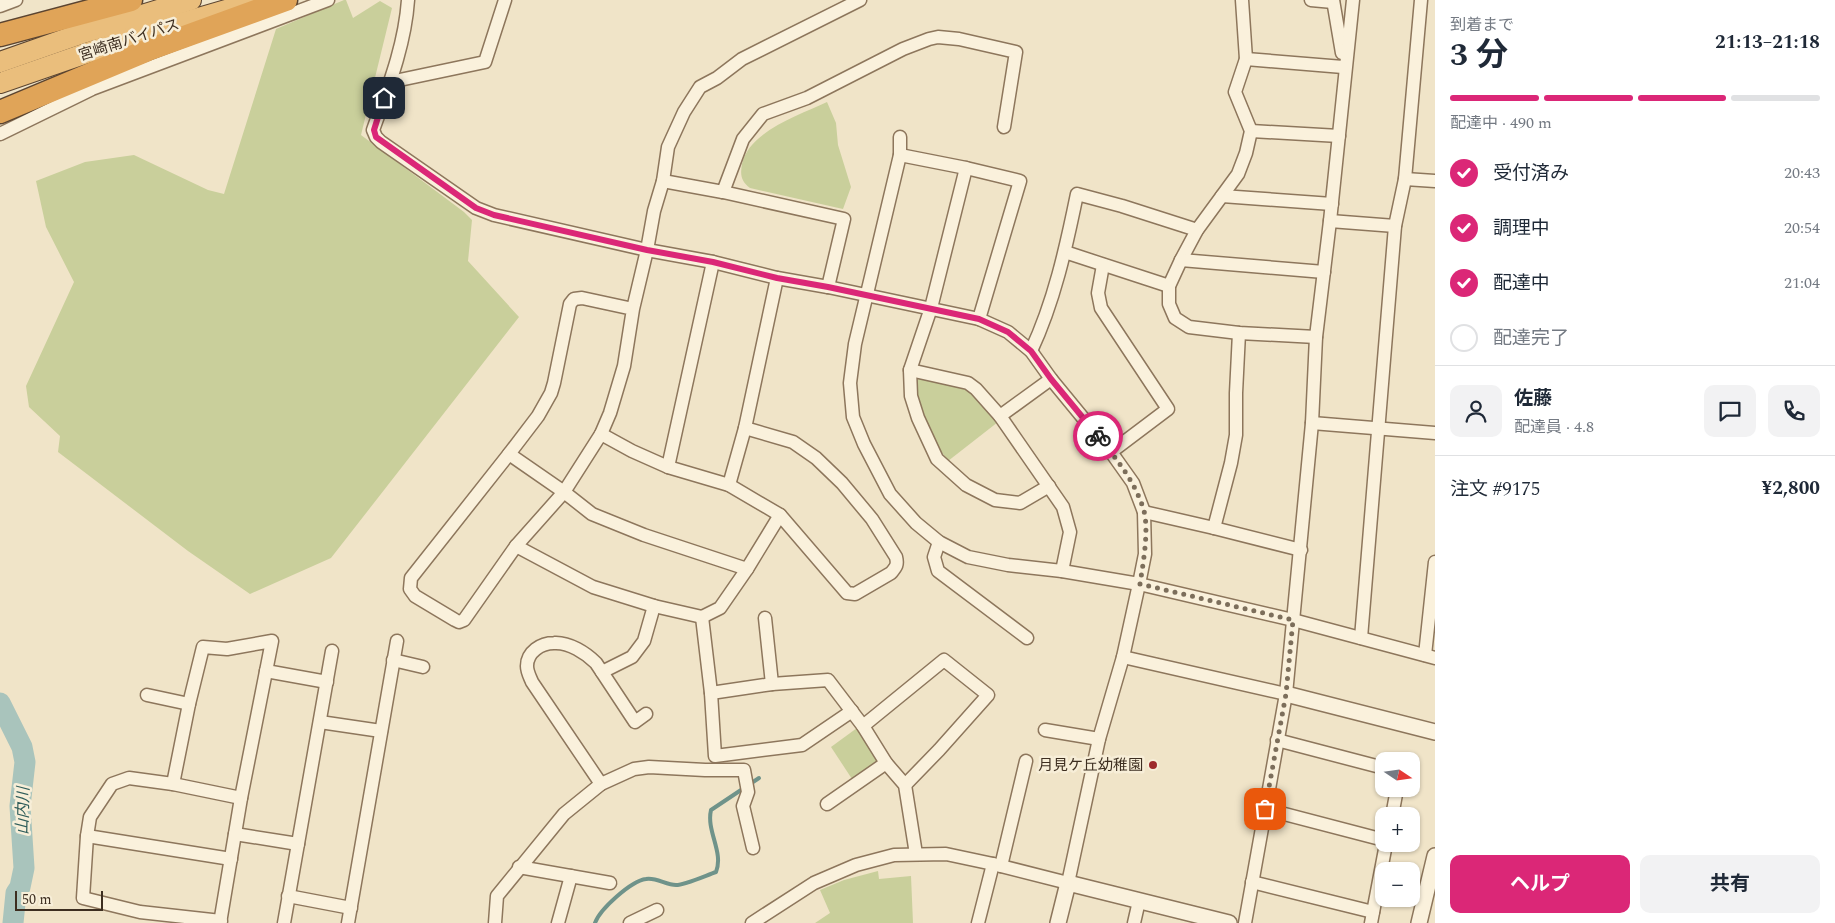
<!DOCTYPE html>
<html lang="ja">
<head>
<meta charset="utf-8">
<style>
  :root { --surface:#fff; --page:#f2f2f3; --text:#1f2937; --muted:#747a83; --line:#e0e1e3; --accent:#db2777 }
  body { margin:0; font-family:Spectral,"Noto Sans JP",serif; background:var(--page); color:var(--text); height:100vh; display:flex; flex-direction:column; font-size:19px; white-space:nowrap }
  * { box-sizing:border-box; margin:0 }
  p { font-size:16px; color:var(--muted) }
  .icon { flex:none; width:28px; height:28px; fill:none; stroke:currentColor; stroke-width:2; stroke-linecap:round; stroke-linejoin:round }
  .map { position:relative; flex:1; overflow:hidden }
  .sheet { display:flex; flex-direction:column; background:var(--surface); width:400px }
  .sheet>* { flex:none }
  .needle { width:32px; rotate:103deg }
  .buttons { position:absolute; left:1375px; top:752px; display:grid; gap:10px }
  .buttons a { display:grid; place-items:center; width:45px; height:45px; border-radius:10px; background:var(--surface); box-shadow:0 1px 4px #0004; font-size:25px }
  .scale { position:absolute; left:15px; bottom:12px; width:88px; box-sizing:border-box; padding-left:5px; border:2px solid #3d2e20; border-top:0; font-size:14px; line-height:18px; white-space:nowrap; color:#3d2e20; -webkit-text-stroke:4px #f7eed8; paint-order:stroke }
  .pin { position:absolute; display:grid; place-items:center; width:42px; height:42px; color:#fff; margin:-21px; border-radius:10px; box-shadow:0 2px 8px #0006 }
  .courier { position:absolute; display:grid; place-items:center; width:50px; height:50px; margin:-25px; border:4px solid #db2777; border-radius:50%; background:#fff; color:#222; box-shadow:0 1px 6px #0007 }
  .headline em { font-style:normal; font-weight:700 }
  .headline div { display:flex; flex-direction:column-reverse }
  .headline { display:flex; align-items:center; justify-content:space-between; height:85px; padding:0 15px }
  h1 { font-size:32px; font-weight:700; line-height:38px }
  .bar { display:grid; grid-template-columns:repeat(4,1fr); gap:8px 5px; align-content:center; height:60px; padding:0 15px }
  .bar i { height:6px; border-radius:4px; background:var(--line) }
  .bar .on { background:var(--accent) }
  .bar p { grid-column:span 4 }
  .line { display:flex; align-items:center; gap:12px; padding:0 15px; border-top:1px solid var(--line) }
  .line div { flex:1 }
  .round { display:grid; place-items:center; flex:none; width:52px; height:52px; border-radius:10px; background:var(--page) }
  ol { padding:0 15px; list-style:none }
  li { display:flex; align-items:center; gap:15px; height:55px }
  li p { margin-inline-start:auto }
  li .icon { padding:5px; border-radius:50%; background:var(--accent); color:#fff; stroke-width:4 }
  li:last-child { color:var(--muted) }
  li i { width:28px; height:28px; border:2px solid var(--line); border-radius:50% }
  .button { display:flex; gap:10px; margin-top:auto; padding:10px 15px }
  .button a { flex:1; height:58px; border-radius:10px; background:var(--accent); color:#fff; font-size:20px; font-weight:700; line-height:58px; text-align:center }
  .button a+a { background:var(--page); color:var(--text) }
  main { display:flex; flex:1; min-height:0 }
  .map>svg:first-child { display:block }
  .green { fill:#c9cf9b }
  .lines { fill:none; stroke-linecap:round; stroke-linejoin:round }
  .stream { stroke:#6f938a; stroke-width:4 }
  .river { stroke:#a9c4bc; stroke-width:21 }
  .minor-casing { stroke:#8d765c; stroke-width:15 }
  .tertiary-casing { stroke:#8d765c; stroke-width:18 }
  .trunk-casing { stroke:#5b4430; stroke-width:22 }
  .motorway-casing { stroke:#5b4430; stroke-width:25 }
  .minor { stroke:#faf1dc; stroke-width:12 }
  .tertiary { stroke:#faf1dc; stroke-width:15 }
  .trunk { stroke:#eabe7c; stroke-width:20 }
  .motorway { stroke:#e0a458; stroke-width:22 }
  .done { stroke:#7c6e5b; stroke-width:5; stroke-dasharray:0 9 }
  .route { stroke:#db2777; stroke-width:6 }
  .poi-dot { fill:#9e2a2b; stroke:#f7eed8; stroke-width:2 }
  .labels { text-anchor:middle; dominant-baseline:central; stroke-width:5; stroke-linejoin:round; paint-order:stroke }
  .street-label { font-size:15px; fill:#3d2e20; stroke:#f7eed8 }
  .poi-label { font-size:15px; fill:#3d2e20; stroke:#f7eed8; text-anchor:end }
  .water-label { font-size:16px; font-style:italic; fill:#2f5d5a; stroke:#f7eed8 }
</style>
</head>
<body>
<main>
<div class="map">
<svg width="1435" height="923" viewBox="0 0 1435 923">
  <rect width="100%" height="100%" fill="#f0e4c8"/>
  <!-- green -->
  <g class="green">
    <path d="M344,0H346L353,18L380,1L392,8L361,135L464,212L472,220L468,261L519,317L331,558L250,594L188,551L58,452L60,436L29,407L26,386L74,282L46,227L36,181L85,162L134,155L208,190L224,194L276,29Z"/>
    <path d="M827,102L836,123L838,145L851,187L843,209L750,188C741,181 740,175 742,164C749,131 800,115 827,102Z"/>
    <path d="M921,377L965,387L975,394L998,422L948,461C931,438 917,410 916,381Z"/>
    <path d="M857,728L879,760L876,766L854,782L831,747Z"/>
    <path d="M878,871L879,879L911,876L913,923H815L830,913L820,890L844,880Z"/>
  </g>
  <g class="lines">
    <!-- stream -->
    <g class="stream">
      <path d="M750,784L759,778"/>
      <path d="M595,923C600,909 631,881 646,879C656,877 666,885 676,885C685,885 707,875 716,872C724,852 706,831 711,810L744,788"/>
    </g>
    <!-- river -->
    <path class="river" d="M0,703L22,747L25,762L20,806L24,868L20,887L16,893L13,923"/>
    <defs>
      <g id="minor">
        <path d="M408,0C405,45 388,88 373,130L376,137L381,142L476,208L494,215L647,250L713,262L777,278L828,287L979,319L1008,332L1031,351L1051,379L1111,452L1133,483L1144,512L1145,554L1139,584L1123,657L1099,739L1068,883L993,864L946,854L894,855L856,865L814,883L752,923"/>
        <path d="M1242,0L1246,59L1235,92L1251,131L1246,153L1238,174L1197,230L1181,260L1169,286V304L1175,318L1189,327L1239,333L1316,337"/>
        <path d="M1311,0L1333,2"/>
        <path d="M1333,0L1342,53"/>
        <path d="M0,6L16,0"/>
        <path d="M1246,59L1343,67"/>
        <path d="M390,82L485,62L505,0"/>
        <path d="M1251,131L1339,136"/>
        <path d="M0,134L92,89L328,0"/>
        <path d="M900,137V155L855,344L850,383L853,417L864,444L890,494L916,523L939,542L968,557L1008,565L1062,571L1139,584L1293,620L1435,658"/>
        <path d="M900,155L966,168L1020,181L979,319"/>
        <path d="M966,168L931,308L910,370L911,396L918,418L937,459L966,485L995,500L1020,503L1049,486"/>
        <path d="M1405,179L1435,181"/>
        <path d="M663,181L723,192L844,219L828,287"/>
        <path d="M723,192L743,139L763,114L807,98L903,49L929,39L938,37L959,39L1016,52L1004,127"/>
        <path d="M1222,196L1332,204"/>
        <path d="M1330,221L1395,226"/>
        <path d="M1065,252L1169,286"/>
        <path d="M1181,260L1324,272"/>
        <path d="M1103,265L1098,293L1101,308L1168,409L1111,452"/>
        <path d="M633,309L582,298L574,299L570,304L554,383L551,393L538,416L509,454L411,578L410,589L415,596L455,620L459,622L464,620L516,546L564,492L601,434L610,413L624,366L633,309L647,250L654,211L663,181L668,147L684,112L700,87L717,78L742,59L860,0"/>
        <path d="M1031,351C1054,302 1066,248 1077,194L1122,206L1197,230"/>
        <path d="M910,370L968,383L976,389L1000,416"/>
        <path d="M1051,379L1000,416L1063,507L1070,532L1062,571"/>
        <path d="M1312,423L1435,433"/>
        <path d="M601,434L632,451L668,467L729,485L780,515L847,593L855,594L891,573C896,567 898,565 896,557L872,519L842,483L816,458L793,442L745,428"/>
        <path d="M509,454L564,492L592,514L644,535L747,569"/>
        <path d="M668,467L713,262"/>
        <path d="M729,485L745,428L777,278"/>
        <path d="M1144,512L1214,528L1301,550"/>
        <path d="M1214,528L1231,463L1236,435V393L1239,333"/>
        <path d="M939,542L934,557L938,571L1027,638"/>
        <path d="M516,546L593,587L654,606L702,617L720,608L747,569L780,515"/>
        <path d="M702,617L711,693L715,756L802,745L852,711"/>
        <path d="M765,618L772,684"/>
        <path d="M1361,638L1395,226L1405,179L1421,0"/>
        <path d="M1425,655L1435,562"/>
        <path d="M1123,657L1286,694"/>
        <path d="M393,660L423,667"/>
        <path d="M266,671L327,682"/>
        <path d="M602,672L632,657L644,641L654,606"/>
        <path d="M711,693L772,684L828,680L863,726L886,763L905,785L916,854"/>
        <path d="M147,695L189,704"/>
        <path d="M320,722L381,731"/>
        <path d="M863,726L944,660L988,695L939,750L905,785"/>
        <path d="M1045,730L1099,739"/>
        <path d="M1277,740L1384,768"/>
        <path d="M173,784L189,704L203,647L227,649L272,641L241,798L220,923"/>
        <path d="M601,784L532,682C530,677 527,672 527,666C527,652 541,643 554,643C569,642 586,653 596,663L635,722L646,714"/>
        <path d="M827,804L886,763"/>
        <path d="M1265,809L1384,840"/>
        <path d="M1392,816L1397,789"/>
        <path d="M235,834L298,844"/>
        <path d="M87,836L231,859"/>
        <path d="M1001,866L1026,761"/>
        <path d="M519,867L610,883"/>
        <path d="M1252,882L1373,912"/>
        <path d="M288,896L351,908"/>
        <path d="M221,921L140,912L83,898L87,836L90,817L112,784L129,778L173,784L241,798"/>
        <path d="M284,923L332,651"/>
        <path d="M348,923L397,641"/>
        <path d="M495,923L497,896L564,814L601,784L634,769L649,767L705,770H744L748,792L743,806L753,848"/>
        <path d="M558,923L571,876"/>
        <path d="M630,923L657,910"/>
        <path d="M978,923L993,864"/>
        <path d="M1134,923L1139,901"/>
        <path d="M1245,923L1286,694L1312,423L1316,337L1330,221L1353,0"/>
        <path d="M1371,923L1386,844"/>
      </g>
      <g id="tertiary">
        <path d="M1286,694L1435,732"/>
        <path d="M1058,923L1068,883L1229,923"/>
        <path d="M1419,923L1435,856"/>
      </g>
      <g id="trunk">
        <path d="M0,62L80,34L191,0"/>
        <path d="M0,83L133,37L257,1"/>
      </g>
      <g id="motorway">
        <path d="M0,35L131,0"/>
        <path d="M0,112L148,50L286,0"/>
      </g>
    </defs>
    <!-- minor casing -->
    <use href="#minor" class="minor-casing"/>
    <!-- tertiary casing -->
    <use href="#tertiary" class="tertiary-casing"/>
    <!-- trunk casing -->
    <use href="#trunk" class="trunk-casing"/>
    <!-- motorway casing -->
    <use href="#motorway" class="motorway-casing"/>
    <!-- minor -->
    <use href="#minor" class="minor"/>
    <!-- tertiary -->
    <use href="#tertiary" class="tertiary"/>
    <!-- trunk -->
    <use href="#trunk" class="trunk"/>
    <!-- motorway -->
    <use href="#motorway" class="motorway"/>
  </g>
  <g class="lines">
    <!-- done -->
    <path class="done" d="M1098,436C1116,458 1136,483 1144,511C1149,531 1143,564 1140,584L1293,620L1286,694L1265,809"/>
    <!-- route -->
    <path class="route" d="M384,98L374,130L376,137L476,208L494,215L647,250L713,262L777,278L828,287L979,319L1008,332L1031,351L1051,379L1098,436"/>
  </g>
  <!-- markers -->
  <circle class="poi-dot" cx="1153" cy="765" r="5"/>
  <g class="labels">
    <!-- street labels -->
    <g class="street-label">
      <text transform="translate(129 40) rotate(-18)">宮崎南バイパス</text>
    </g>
    <!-- poi labels -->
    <g class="poi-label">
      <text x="1143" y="765">月見ケ丘幼稚園</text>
    </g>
    <!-- water labels -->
    <g class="water-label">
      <text transform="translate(23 811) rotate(-89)">山内川</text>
    </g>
  </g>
</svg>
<div class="buttons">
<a><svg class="needle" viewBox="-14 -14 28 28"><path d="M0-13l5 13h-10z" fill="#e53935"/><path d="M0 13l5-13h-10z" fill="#747a83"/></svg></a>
<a>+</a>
<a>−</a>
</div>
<div class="scale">50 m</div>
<div class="pin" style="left:1265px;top:809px;background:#ea580c"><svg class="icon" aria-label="bag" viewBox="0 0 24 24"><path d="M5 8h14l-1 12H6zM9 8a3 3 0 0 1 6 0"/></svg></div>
<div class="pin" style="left:384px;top:98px;background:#1f2937"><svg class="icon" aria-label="home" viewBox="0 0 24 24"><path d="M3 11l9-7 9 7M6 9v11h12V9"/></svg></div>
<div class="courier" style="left:1098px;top:436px"><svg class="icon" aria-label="bike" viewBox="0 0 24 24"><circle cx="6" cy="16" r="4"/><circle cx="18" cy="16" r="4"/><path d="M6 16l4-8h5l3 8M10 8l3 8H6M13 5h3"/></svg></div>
</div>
<section class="sheet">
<div class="headline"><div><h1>3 分</h1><p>到着まで</p></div><em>21:13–21:18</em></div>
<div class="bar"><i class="on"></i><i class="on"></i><i class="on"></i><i></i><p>配達中 · 490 m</p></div>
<ol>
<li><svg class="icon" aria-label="check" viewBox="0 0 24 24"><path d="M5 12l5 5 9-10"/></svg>受付済み<p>20:43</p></li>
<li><svg class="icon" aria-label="check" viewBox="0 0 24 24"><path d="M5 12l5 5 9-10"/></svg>調理中<p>20:54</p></li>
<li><svg class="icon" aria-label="check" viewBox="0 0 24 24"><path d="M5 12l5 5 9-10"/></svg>配達中<p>21:04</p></li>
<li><i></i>配達完了</li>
</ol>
<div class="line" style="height:90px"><a class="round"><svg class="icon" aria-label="person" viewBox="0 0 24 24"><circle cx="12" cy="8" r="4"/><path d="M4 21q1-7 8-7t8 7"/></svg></a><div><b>佐藤</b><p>配達員 · 4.8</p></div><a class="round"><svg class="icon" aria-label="chat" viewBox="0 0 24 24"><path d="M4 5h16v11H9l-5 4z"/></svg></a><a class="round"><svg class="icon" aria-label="phone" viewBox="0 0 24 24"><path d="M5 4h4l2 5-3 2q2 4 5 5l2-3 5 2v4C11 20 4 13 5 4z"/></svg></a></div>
<div class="line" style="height:65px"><div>注文 #9175</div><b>¥2,800</b></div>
<div class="button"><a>ヘルプ</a><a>共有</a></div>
</section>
</main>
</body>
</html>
